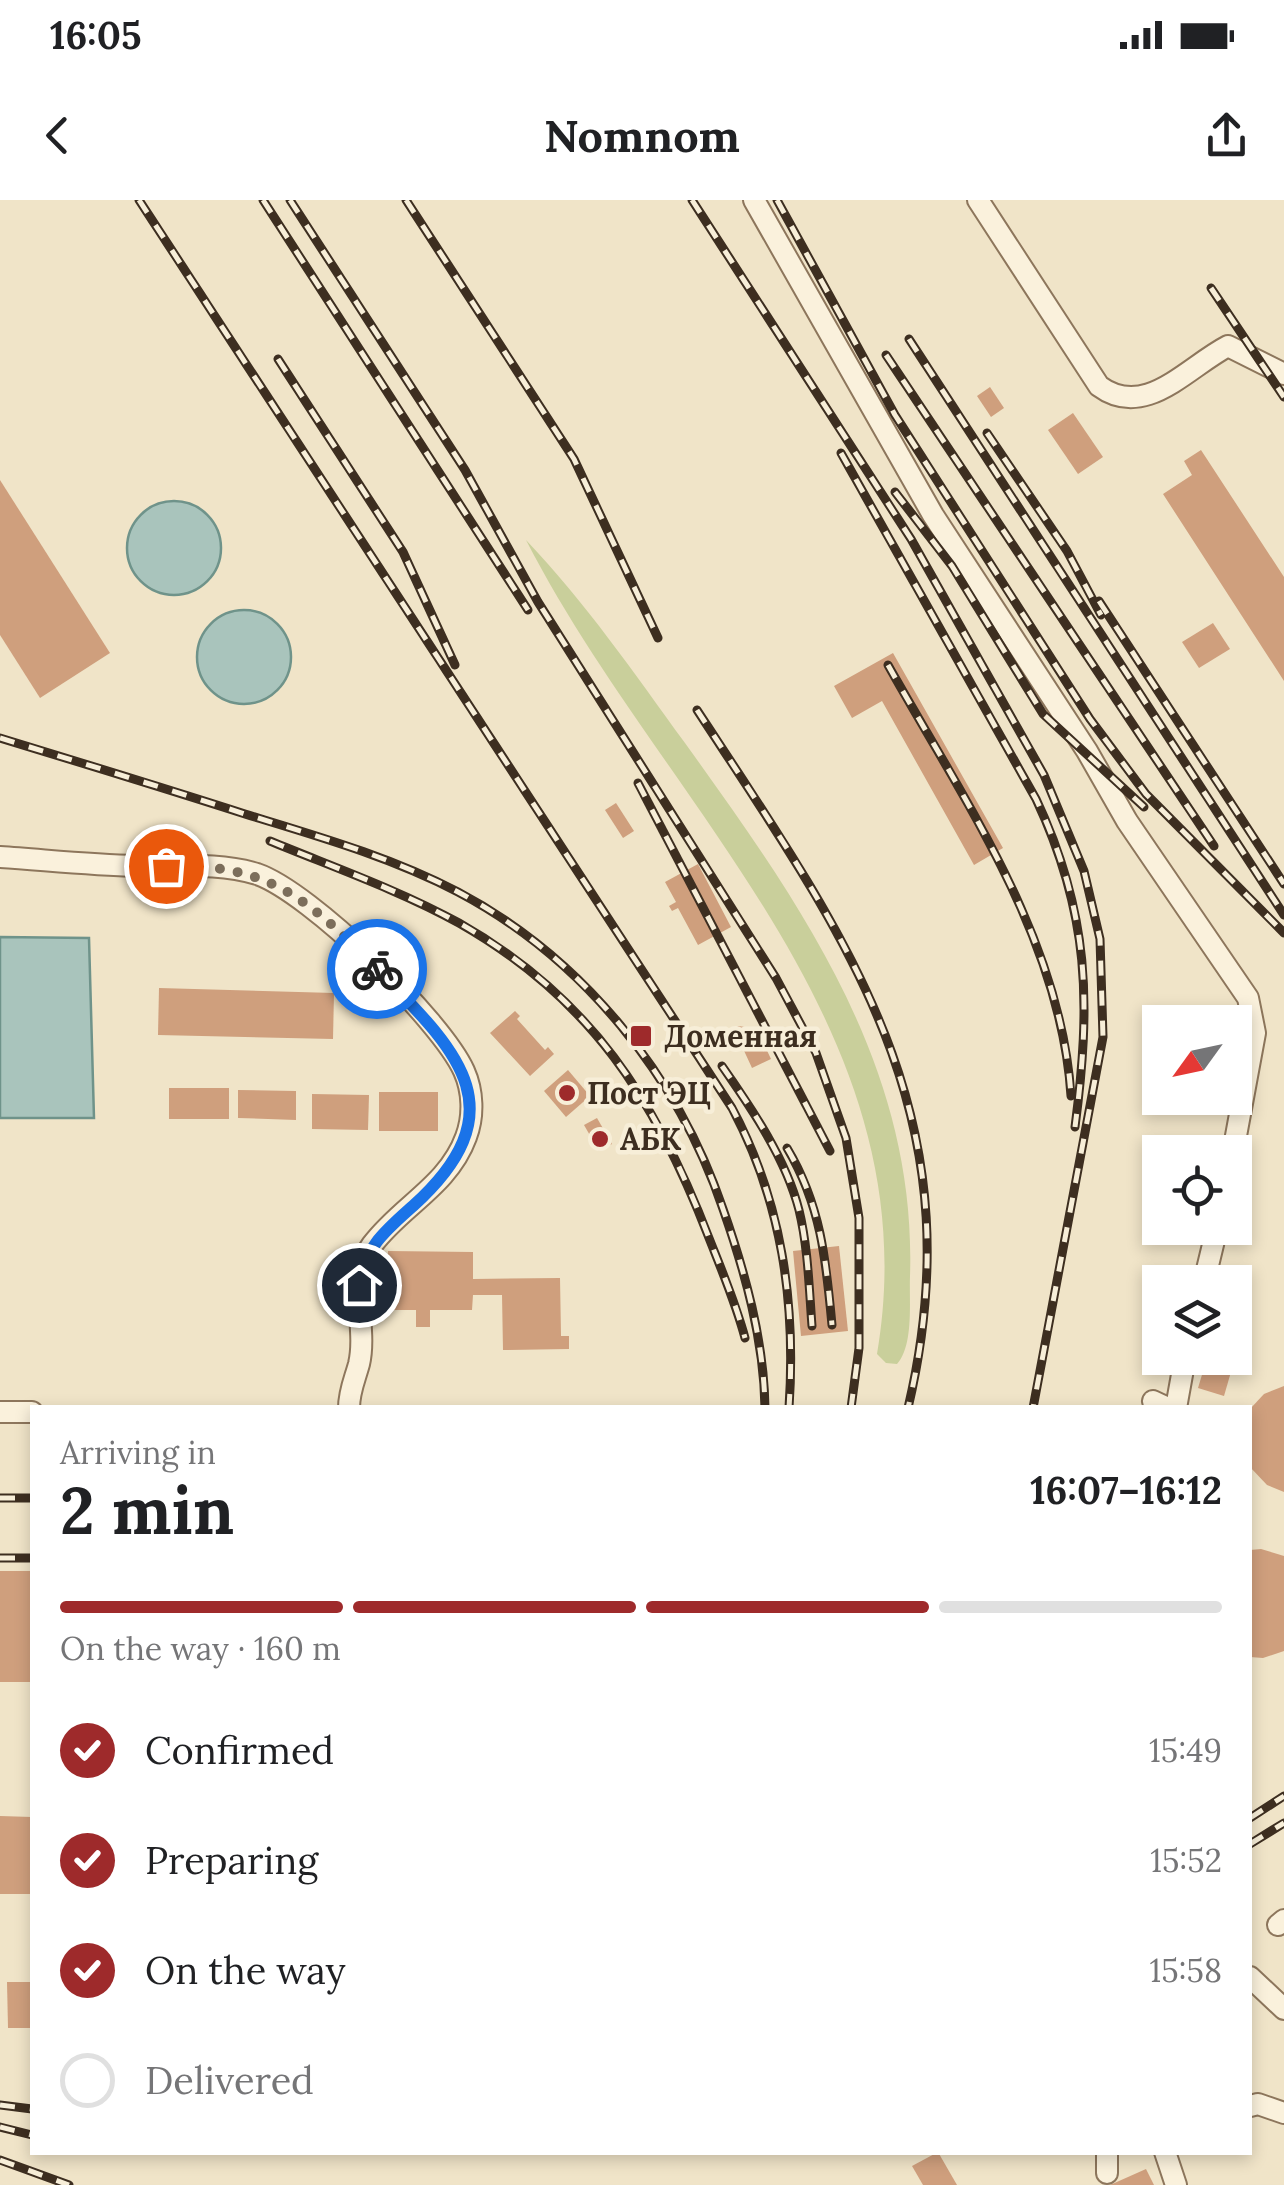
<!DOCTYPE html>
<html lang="en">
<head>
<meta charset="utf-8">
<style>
  :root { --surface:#fff; --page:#f6f6f6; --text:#202124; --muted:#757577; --line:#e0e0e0; --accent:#9e2a2b }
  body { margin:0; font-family:Lora,serif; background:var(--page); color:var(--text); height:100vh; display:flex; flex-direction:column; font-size:38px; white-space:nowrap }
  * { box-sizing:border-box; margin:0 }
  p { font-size:32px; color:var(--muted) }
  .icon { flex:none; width:55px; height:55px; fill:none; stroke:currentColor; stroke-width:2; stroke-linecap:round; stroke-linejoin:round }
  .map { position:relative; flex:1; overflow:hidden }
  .details { position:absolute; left:30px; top:1205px; width:1222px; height:750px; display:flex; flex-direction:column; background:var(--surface); border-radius:0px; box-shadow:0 5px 15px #0003 }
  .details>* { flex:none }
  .needle { width:65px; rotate:237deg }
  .tools { position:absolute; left:1142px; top:805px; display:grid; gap:20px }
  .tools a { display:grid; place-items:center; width:110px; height:110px; border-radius:0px; background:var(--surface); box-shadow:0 5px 15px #0003; font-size:50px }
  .pin { position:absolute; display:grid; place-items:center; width:85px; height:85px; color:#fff; margin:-42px; border:5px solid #fff; border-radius:50%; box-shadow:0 2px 10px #0007 }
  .courier { position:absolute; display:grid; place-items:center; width:100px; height:100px; margin:-50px; border:8px solid #1a73e8; border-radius:50%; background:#fff; color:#222; box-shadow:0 2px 12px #0007 }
  .headline em { font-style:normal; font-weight:700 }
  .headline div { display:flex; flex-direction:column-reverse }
  .headline { display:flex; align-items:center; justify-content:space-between; height:170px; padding:0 30px }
  h1 { font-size:65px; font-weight:700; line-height:75px }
  .bar { display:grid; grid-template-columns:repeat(4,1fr); gap:15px 10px; align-content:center; height:120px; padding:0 30px }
  .bar i { height:12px; border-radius:8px; background:var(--line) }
  .bar .selected { background:var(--accent) }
  .bar p { grid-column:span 4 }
  ol { padding:0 30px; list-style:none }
  li { display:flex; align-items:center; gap:30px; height:110px }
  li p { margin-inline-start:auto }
  li .icon { padding:10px; border-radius:50%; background:var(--accent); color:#fff; stroke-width:4 }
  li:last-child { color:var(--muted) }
  li i { width:55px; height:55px; border:5px solid var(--line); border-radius:50% }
  .status { display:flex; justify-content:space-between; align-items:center; height:70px; padding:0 50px; background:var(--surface); direction:ltr }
  .status svg { height:28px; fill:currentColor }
  header { display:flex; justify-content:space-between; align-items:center; height:130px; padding:0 30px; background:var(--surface); font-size:45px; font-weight:700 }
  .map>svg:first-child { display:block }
  .green { fill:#c9cf9b }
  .water { fill:#a9c4bc; stroke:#6f938a; stroke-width:2.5 }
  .building { fill:#cf9f7d }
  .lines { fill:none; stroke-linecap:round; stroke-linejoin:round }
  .minor-casing { stroke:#8d765c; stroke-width:24 }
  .minor { stroke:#faf1dc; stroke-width:20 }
  .rail-casing { stroke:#3d2e20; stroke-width:9 }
  .rail { stroke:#f7eed8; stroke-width:5; stroke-dasharray:15; stroke-linecap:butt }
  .done { stroke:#7c6e5b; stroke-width:10; stroke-dasharray:0 18 }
  .route { stroke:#1a73e8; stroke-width:12 }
  .poi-dot { fill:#9e2a2b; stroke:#f7eed8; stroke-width:4 }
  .labels { text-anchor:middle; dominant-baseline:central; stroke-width:9; stroke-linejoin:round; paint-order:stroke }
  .poi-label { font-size:30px; font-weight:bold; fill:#3d2e20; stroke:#f7eed8; text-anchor:start }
</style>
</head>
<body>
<div class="status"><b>16:05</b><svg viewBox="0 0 49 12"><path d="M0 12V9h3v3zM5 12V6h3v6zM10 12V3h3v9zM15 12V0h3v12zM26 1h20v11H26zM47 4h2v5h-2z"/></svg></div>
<header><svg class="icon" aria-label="back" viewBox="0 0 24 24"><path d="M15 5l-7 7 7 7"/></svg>Nomnom<svg class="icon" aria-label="share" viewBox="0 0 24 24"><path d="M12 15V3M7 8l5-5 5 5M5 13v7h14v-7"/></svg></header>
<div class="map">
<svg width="1284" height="1985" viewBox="0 0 1284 1985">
  <rect width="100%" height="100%" fill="#f0e4c8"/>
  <!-- green -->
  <path class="green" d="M526,340C586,403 634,473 685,543C802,706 917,867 910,1076C909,1101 914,1145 897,1164L886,1163L877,1154C933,825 663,607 526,340Z"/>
  <!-- water -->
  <g class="water">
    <circle cx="174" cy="348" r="47"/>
    <circle cx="244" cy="457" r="47"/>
    <path d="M0,737L89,738L94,918H0Z"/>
  </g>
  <!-- building -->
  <g class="building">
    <path d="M990,187L1004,208L991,217L977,196Z"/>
    <path d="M1073,213L1103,257L1078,274L1048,230Z"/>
    <path d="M1201,250L1284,377V481L1163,294L1192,275L1184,261Z"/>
    <path d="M0,280L110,453L40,498L0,435Z"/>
    <path d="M1213,423L1230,449L1199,468L1182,442Z"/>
    <path d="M893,453L1003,648L974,665L882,501L852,518L834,486Z"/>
    <path d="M616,603L634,631L623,638L605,610Z"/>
    <path d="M698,664L731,727L698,745L678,708L672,711L669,706L676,702L665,682Z"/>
    <path d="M159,788L334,793L333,839L158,835Z"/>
    <path d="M515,811L520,816L517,819L545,850L548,847L554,854L530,876L490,833Z"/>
    <path d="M738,826L745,827L753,845L762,840L771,859L752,868L740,842L733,845L729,835Z"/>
    <path d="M568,870L590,896L566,917L544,891Z"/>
    <rect x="169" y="888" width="60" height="31"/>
    <path d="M238,890L296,891V920L238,918Z"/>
    <rect x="379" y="892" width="59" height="39"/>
    <path d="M312,894L369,895L368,930L312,929Z"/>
    <path d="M597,918L612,944L599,951L584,925Z"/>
    <path d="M839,1046L848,1131L801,1136L793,1051Z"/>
    <path d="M388,1051L473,1052V1079L560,1078L561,1136H569V1149L503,1150L502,1095H473L472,1110H430V1127H416V1110H387Z"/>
    <path d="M1207,1158H1235L1224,1196L1198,1188Z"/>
    <path d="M1284,1186V1292L1267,1285L1250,1267V1209L1264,1194Z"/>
    <path d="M1261,1349L1284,1356V1451L1263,1458L1250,1457V1350Z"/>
    <rect x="0" y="1371" width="32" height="111"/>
    <path d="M0,1616L32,1617V1694H0Z"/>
    <path d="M7,1782H32V1828H8Z"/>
    <path d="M938,1952L957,1985H923L912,1966Z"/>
    <path d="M1146,1969L1154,1985H1110Z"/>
  </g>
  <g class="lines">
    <defs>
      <g id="minor">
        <path d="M754,0L933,315L1087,551L1127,621L1248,798L1255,833L1233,952"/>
        <path d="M978,0L1099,186C1145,220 1186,168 1228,146L1284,174"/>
        <path d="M0,657C45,660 91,665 136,666C177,667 218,662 257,674C310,692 441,820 464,871C473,891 474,916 466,937C448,986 401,1006 372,1045C346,1080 368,1125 359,1164C355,1179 349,1191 349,1208"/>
        <path d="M1204,1082L1217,1028"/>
        <path d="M1153,1201L1168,1208"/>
        <path d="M1176,1208L1185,1158"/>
        <path d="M0,1212H32"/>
        <path d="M1278,1725L1284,1720"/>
        <path d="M1250,1777L1284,1809"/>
        <path d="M1250,1906L1258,1904L1284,1913"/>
        <path d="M1107,1952V1973"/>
        <path d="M1165,1952L1176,1985"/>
      </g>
    </defs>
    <!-- minor casing -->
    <use href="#minor" class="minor-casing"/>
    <!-- minor -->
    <use href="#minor" class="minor"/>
    <defs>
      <g id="rail">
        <path d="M139,0L732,908C782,1002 796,1102 789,1208"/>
        <path d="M263,0L528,410"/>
        <path d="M290,0L465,270L538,402L776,778L816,853L846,938L859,1018V1148L851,1208"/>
        <path d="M406,0L574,259L658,438"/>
        <path d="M692,0L911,339L1044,575L1084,671L1100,739L1103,837L1033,1208"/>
        <path d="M777,0L895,215L1090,519L1146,594L1284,733"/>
        <path d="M1211,88L1284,197"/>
        <path d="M909,139L1284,715"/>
        <path d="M886,155L1214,646"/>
        <path d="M278,159L403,352L455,465"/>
        <path d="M987,233L1067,351L1101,415"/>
        <path d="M841,253L1036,599C1090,714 1091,804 1075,927"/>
        <path d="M895,292L952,366L1043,514L1144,607"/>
        <path d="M1099,401L1284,684"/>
        <path d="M888,465C963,599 1061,738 1071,896"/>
        <path d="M697,510C849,742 977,914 908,1208"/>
        <path d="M0,538C82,563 164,588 245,614C317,636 391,657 458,692C583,758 678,876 723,1009C745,1072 764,1140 765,1208"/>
        <path d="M638,583L830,951"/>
        <path d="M270,641C333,667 399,690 459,723C591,798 656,900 709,1038C722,1071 736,1104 745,1138"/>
        <path d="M722,866C752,909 786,959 799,1010C808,1047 809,1087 812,1126"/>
        <path d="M787,948C821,1005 826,1060 832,1125"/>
        <path d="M0,1298H32"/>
        <path d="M0,1358H32"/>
        <path d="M1250,1618L1284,1596"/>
        <path d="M1250,1644L1284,1623"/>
        <path d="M0,1905L32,1909"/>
        <path d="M0,1927L32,1935"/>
        <path d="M0,1960L69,1985"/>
      </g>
    </defs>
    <!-- rail casing -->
    <use href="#rail" class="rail-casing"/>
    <!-- rail -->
    <use href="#rail" class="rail"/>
  </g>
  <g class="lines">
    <!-- done -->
    <path class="done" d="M166,666C268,663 309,699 377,769"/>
    <!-- route -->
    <path class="route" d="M359,1085C365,1047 385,1031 413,1006C520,909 457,851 377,769"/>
  </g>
  <!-- markers -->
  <g class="poi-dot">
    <rect x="629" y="824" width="24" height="24" rx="5"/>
    <circle cx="567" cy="893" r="10"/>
    <circle cx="600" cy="939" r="10"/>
  </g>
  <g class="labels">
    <!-- poi labels -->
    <g class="poi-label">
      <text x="664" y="836">Доменная</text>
      <text x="587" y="893">Пост ЭЦ</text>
      <text x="620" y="939">АБК</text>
    </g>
  </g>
</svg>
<div class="tools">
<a><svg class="needle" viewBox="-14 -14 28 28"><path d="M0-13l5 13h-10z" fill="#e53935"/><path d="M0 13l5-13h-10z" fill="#757577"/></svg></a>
<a><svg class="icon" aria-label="locate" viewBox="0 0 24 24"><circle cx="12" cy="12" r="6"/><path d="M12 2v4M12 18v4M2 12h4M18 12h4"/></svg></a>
<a><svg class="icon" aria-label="layers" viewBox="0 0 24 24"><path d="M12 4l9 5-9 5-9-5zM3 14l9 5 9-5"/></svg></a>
</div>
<div class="pin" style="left:166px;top:666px;background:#ea580c"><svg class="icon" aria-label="bag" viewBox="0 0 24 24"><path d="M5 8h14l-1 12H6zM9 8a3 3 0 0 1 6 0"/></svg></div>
<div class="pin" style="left:359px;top:1085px;background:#1f2937"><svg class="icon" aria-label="home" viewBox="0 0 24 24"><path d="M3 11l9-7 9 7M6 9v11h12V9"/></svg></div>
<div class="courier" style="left:377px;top:769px"><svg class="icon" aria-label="bike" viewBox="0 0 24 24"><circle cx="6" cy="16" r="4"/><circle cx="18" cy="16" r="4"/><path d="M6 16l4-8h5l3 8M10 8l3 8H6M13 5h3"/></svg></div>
<section class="details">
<div class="headline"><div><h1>2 min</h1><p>Arriving in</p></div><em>16:07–16:12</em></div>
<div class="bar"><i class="selected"></i><i class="selected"></i><i class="selected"></i><i></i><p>On the way · 160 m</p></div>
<ol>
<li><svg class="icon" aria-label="check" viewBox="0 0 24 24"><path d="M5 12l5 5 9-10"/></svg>Confirmed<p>15:49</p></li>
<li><svg class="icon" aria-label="check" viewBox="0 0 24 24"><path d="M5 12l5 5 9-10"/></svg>Preparing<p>15:52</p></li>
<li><svg class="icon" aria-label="check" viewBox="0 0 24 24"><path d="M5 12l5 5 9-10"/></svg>On the way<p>15:58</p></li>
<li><i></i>Delivered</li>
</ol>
</section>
</div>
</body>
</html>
